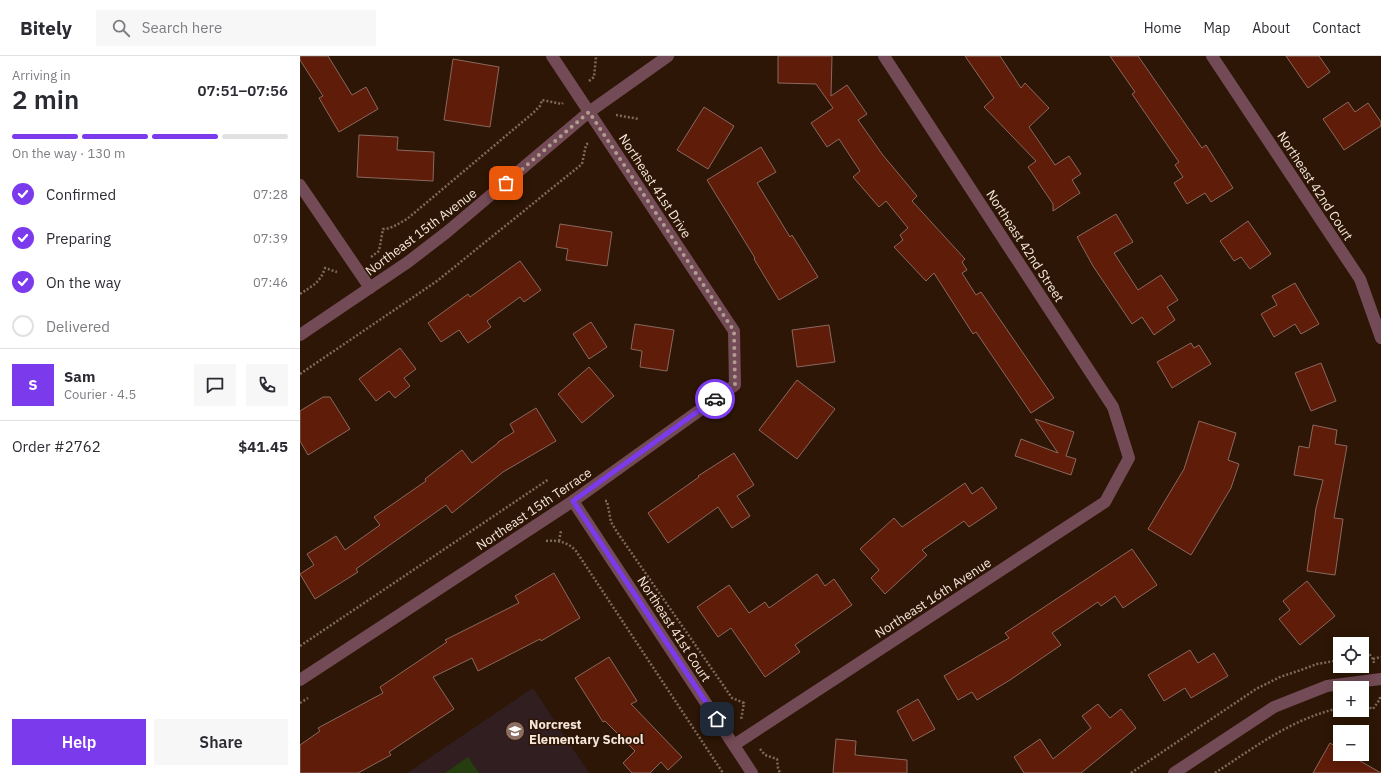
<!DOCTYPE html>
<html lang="en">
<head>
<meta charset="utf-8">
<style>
  :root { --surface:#fff; --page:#f7f7f7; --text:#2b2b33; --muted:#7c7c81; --line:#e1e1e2; --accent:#7c3aed }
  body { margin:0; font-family:"IBM Plex Sans",sans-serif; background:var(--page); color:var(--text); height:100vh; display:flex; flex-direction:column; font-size:15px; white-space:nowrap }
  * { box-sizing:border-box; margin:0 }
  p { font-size:13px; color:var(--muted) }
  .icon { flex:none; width:22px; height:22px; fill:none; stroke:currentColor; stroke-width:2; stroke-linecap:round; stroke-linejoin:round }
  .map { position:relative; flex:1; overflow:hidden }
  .details { display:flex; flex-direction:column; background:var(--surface); width:300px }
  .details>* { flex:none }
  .fabs { position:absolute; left:1033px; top:581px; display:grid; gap:8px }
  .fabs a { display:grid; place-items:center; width:36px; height:36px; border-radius:0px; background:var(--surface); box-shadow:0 2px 10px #0003; font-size:20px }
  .pin { position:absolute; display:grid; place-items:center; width:34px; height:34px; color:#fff; margin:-17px; border-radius:8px; box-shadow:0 2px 6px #0006 }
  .courier { position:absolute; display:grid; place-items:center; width:40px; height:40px; margin:-20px; border:3px solid #7c3aed; border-radius:50%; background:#fff; color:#222; box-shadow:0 1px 5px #0007 }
  .headline em { font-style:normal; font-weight:600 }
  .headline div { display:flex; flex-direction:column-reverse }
  .headline { display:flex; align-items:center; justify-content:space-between; height:68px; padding:0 12px }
  h1 { font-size:26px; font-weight:600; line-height:30px }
  .bar { display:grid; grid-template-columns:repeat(4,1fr); gap:6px 4px; align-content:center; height:48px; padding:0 12px }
  .bar i { height:5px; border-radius:3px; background:var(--line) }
  .bar .on { background:var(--accent) }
  .bar p { grid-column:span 4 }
  .line { display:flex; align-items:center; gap:10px; padding:0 12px; border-top:1px solid var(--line) }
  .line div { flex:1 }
  .round { display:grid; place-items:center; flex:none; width:42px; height:42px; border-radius:0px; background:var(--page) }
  ol { padding:0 12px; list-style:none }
  li { display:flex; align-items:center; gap:12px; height:44px }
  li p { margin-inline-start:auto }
  li .icon { padding:4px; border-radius:50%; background:var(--accent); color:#fff; stroke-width:4 }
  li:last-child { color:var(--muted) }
  li i { width:22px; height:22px; border:2px solid var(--line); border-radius:50% }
  .action { display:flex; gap:8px; margin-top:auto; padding:8px 12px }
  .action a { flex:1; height:46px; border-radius:0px; background:var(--accent); color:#fff; font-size:16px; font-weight:600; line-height:46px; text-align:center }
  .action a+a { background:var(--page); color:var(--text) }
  header { display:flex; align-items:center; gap:24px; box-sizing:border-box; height:56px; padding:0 20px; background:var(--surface); border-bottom:1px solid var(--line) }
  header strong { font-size:19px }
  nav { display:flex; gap:22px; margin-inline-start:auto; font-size:14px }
  .search { width:280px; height:36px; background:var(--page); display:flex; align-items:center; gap:10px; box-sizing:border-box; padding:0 14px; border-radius:0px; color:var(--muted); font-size:15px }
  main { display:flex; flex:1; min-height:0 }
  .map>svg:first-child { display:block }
  .education { fill:#311e20 }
  .pitch { fill:#263d0f }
  .building { fill:#5f1c09; stroke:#8a685e }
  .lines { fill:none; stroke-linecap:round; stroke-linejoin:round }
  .path { stroke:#7e6a5b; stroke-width:2.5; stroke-dasharray:2 2; stroke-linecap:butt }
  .street { stroke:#734b56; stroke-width:12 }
  .done { stroke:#b09d90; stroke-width:4; stroke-dasharray:0 7.2 }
  .route { stroke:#7c3aed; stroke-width:5 }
  .labels { text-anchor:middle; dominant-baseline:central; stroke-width:3; stroke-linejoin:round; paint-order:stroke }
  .street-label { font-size:13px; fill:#f6e6db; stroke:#2d1605 }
  .poi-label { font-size:13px; font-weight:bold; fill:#f6e6db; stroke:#2d1605; text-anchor:start }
</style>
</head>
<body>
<header>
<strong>Bitely</strong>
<div class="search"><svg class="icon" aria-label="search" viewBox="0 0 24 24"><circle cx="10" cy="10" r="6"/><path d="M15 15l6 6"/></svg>Search here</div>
<nav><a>Home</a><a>Map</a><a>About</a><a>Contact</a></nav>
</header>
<main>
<section class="details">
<div class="headline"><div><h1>2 min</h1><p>Arriving in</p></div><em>07:51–07:56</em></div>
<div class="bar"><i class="on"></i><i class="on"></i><i class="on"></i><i></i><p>On the way · 130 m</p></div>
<ol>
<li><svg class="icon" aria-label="check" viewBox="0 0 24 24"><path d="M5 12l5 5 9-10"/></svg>Confirmed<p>07:28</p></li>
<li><svg class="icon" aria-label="check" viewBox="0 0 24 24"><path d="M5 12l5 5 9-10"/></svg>Preparing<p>07:39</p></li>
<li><svg class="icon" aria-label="check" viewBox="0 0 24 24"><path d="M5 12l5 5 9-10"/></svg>On the way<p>07:46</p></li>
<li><i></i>Delivered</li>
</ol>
<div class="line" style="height:72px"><b class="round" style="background:var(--accent);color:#fff">S</b><div><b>Sam</b><p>Courier · 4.5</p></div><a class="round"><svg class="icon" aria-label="chat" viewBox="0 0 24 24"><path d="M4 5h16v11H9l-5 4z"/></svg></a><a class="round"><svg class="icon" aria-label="phone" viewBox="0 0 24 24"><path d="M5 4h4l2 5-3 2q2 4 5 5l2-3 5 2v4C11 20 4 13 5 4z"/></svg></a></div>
<div class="line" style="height:52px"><div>Order #2762</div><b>$41.45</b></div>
<div class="action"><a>Help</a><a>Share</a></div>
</section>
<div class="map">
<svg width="1081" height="717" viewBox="0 0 1081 717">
  <rect width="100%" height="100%" fill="#2d1605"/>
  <!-- education -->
  <path class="education" d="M233,632L289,717H107Z"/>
  <!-- pitch -->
  <path class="pitch" d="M168,701L179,717H145Z"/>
  <!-- building -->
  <g class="building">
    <path d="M0,0H28L52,39L66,31L78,53L39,76L19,42L23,40L0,4Z"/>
    <path d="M478,0H532L531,40L547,29L567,58L558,64L582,98L617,140L612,145L665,203L662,206L667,214L662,217L676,239L681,236L754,342L731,357L676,276L673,278L634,217L626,225L594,191L603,184L600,179L608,172L586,145L579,151L553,121L560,115L539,83L527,91L511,67L533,52L516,28L478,27Z"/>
    <path d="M665,0H700L721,32L725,27L749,52L729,71L755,109L769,100L781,118L772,124L780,137L753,155V148L728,111L736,105L684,51L694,42Z"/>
    <path d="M810,0H838L902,92L906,89L933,132L911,146L905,137L887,148L874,127L883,121L875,109L879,106L832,38L835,36Z"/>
    <path d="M986,0H1019L1030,16L1008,32Z"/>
    <path d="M153,3L199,11L190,71L144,64Z"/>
    <path d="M1048,46L1055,56L1068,47L1081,66V70L1044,94L1023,63Z"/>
    <path d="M404,51L434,70L408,113L377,94Z"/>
    <path d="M59,79L98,81L97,94L134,96L133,125L57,121Z"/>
    <path d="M461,91L476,116L457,127L490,181L492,179L518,221L479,244L454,203L455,202L407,124Z"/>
    <path d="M816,158L833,186L814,197L838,234L861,219L878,244L867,251L875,264L854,279L842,261L832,268L793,210L777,181Z"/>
    <path d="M948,165L971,198L950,213L941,201L934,205L920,185Z"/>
    <path d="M260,168L312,176L307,210L266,204L268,193L256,191Z"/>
    <path d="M220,205L241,234L224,246L220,241L187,265L191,271L168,287L159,274L141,286L128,267L168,238L170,241Z"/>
    <path d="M995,227L1019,268L1001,278L995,268L974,281L961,258L977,249L972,240Z"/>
    <path d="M291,266L307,291L289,303L273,278Z"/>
    <path d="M335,268L374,274L367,315L340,311L342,295L331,293Z"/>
    <path d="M529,269L535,306L497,311L492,274Z"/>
    <path d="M891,287L894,292L899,289L911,308L872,332L857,306Z"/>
    <path d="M100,292L116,313L104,322L110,330L95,342L89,335L76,345L59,323Z"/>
    <path d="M1021,307L1036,345L1011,355L995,317Z"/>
    <path d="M289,311L314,340L282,367L258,338Z"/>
    <path d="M497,324L535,353L497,403L459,374Z"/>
    <path d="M23,341H30L50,373L8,399L0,385V355Z"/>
    <path d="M236,352L256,385L203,416L152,457L146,449L56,513L58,516L15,543L0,518L14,509L7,498L36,480L45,494L80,469L74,461L126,425L125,423L162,394L172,407L198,387V386L214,376L210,368Z"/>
    <path d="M735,363L774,376L766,400L776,403L771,419L715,400L721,383L758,397Z"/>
    <path d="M899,365L936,377L928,404L939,408L931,432L891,499L848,473L884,413Z"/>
    <path d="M1013,369L1037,374L1035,388L1047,390L1034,462L1043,463L1035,519L1007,515L1016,452L1023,424L994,419L999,390L1009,392Z"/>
    <path d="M434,397L454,429L437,440L450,460L432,472L418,451L368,487L348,457L399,421L398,420Z"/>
    <path d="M665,427L672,438L682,431L697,452L669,471L664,465L622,494L627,499L585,538L571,522L579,514L560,493L594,462L602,471Z"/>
    <path d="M832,493L857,529L823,552L815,540L801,550L798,546L752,577L761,589L710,624L677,644L672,636L658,644L644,620L709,582L705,577Z"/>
    <path d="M254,517L280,562L241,585L240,583L178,615L172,602L133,621L154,653L89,696L91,699L58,717H0V689L20,675L18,672L83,637L80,631L147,586L145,584L219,547L215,540Z"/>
    <path d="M517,518L525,530L534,523L552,549L495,589L500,596L465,621L431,572L418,581L397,551L429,529L449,557L465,546L469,552Z"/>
    <path d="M1007,525L1035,560L1000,589L979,563L990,554L983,545Z"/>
    <path d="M890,594L898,607L914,597L928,620L891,642L885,632L864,645L848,619Z"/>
    <path d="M309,601L337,645L331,648L382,701L368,714L361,706L350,717H332L323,707L335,695L305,665L303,666L275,622Z"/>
    <path d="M618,643L635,673L613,685L597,655Z"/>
    <path d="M798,648L810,662L821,653L836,672L781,717H724L714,701L740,683L753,703L791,672L782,660Z"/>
    <path d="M536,683L556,685L555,699L607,704V717H533Z"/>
    <path d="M1030,687L1040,693V698H1048L1081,717H1013Z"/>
  </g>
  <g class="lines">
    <!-- path -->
    <g class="path">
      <path d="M289,25L294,21L296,1"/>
      <path d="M316,59L339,63"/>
      <path d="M71,201L79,195L83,173C92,173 99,167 107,163L233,57L240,50L242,44L262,48L263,47"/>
      <path d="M0,238C12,230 20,227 25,212L37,216"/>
      <path d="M0,318L137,225L282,108L286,89L289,86"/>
      <path d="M305,445H307L311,466L317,476L432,642L444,647L441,664"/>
      <path d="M246,485C258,484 268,486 276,495L423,717"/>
      <path d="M259,485L261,475"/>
      <path d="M0,590L249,423"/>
      <path d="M1062,595L1065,592L1073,603L1074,607"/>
      <path d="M1073,603L1081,601"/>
      <path d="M0,647L8,642"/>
      <path d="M1062,649L1073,653L1080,643V641"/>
      <path d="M460,693L465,699L477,703L478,712L480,717"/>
      <path d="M831,717L956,633L980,621L1001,614L1017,608L1040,604"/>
      <path d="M915,717C955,691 993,662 1040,652"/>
    </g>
    <!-- street -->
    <g class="street">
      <path d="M912,0L1060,223L1081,282"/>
      <path d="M0,129L70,232"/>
      <path d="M0,279L108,206L147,176L289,56L368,0"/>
      <path d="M273,445L452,717"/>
      <path d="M0,624L273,445L435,329L434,275L252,0"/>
      <path d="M434,689L805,446L829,402L813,351L584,0"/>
      <path d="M874,717L974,651L1027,630L1081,623"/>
    </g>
  </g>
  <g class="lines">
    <!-- done -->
    <path class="done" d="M206,127L289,56L434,275L435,329L415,343"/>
    <!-- route -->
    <path class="route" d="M415,343L273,445L417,663"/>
  </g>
  <!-- icons -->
  <defs>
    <symbol id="school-disc" viewBox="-11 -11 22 22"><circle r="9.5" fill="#8d6e63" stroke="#2d1605"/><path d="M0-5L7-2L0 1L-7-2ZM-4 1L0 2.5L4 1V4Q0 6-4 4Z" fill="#fff"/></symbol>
  </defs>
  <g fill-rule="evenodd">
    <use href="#school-disc" x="204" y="664" width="22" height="22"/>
  </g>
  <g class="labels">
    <!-- street labels -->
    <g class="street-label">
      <text transform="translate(355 130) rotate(57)">Northeast 41st Drive</text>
      <text transform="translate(1015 130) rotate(57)">Northeast 42nd Court</text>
      <text transform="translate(121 176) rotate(-37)">Northeast 15th Avenue</text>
      <text transform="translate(725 190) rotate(57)">Northeast 42nd Street</text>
      <text transform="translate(234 453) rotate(-34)">Northeast 15th Terrace</text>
      <text transform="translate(633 542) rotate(-33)">Northeast 16th Avenue</text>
      <text transform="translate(374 573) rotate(57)">Northeast 41st Court</text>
    </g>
    <!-- poi labels -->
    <g class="poi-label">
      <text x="229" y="668">Norcrest<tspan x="229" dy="15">Elementary School</tspan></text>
    </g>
  </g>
</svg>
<div class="fabs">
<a><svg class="icon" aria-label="locate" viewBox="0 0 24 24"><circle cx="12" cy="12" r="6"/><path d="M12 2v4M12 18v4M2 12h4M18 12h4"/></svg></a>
<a>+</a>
<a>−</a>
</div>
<div class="pin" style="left:206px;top:127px;background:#ea580c"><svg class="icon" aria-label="bag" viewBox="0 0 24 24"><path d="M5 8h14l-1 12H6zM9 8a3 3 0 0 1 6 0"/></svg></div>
<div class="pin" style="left:417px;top:663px;background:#1f2937"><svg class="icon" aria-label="home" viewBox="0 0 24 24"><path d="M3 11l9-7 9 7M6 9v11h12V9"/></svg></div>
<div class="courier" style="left:415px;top:343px"><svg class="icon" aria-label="car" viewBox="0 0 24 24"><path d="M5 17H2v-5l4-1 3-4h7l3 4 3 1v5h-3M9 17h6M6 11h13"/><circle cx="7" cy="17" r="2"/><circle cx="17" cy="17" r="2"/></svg></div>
</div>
</main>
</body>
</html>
